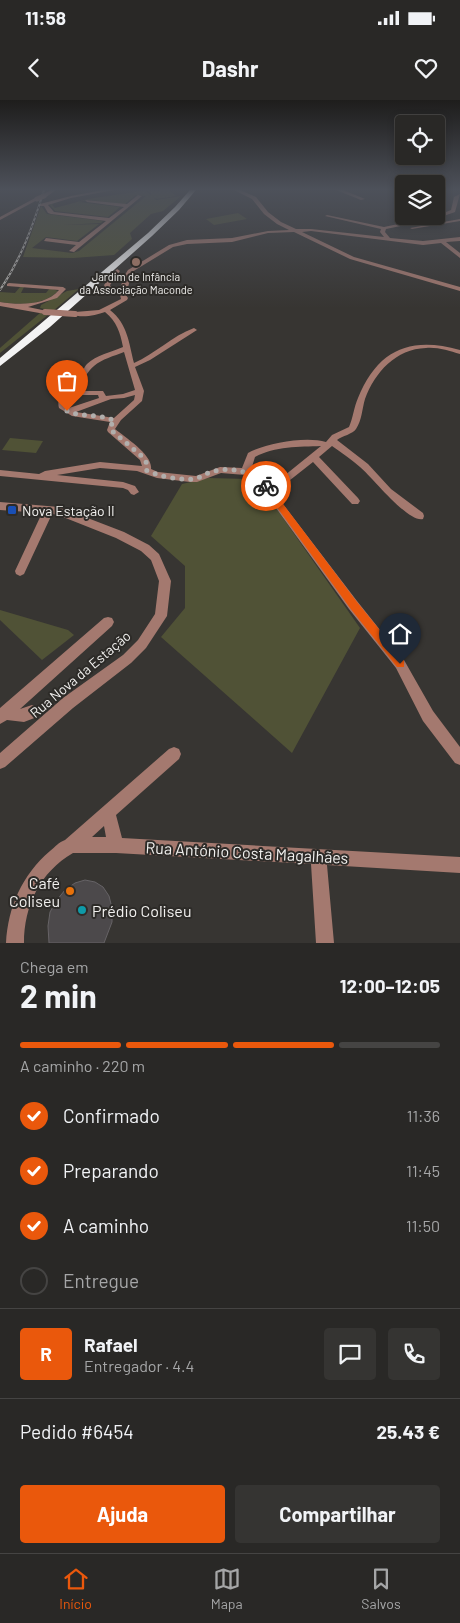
<!DOCTYPE html>
<html lang="pt">
<head>
<meta charset="utf-8">
<style>
  :root { --surface:#292826; --page:#353432; --text:#f1f3f6; --muted:#a5a6a7; --line:#454443; --accent:#ea580c }
  body { margin:0; font-family:Barlow,sans-serif; background:var(--page); color:var(--text); height:100vh; display:flex; flex-direction:column; font-size:19px; white-space:nowrap }
  * { box-sizing:border-box; margin:0 }
  p { font-size:16px; color:var(--muted) }
  .icon { flex:none; width:28px; height:28px; fill:none; stroke:currentColor; stroke-width:2; stroke-linecap:round; stroke-linejoin:round }
  .map { position:relative; height:843px; overflow:hidden }
  .panel { display:flex; flex-direction:column; background:var(--surface); flex:1 }
  .panel>* { flex:none }
  .buttons { position:absolute; left:395px; top:15px; display:grid; gap:10px }
  .buttons a { display:grid; place-items:center; width:50px; height:50px; border-radius:5px; background:var(--surface); box-shadow:0 2px 8px #0003,0 0 0 1px var(--line); font-size:25px }
  .pin { position:absolute; display:grid; place-items:center; width:42px; height:42px; color:#fff; margin:-51px -21px; border-radius:50% 50% 50% 0; rotate:-45deg; box-shadow:0 0 5px #0007 }
  .pin .icon { rotate:45deg }
  .courier { position:absolute; display:grid; place-items:center; width:50px; height:50px; margin:-25px; border:4px solid #ea580c; border-radius:50%; background:#fff; color:#222; box-shadow:0 1px 6px #0007 }
  .overview em { font-style:normal; font-weight:700 }
  .overview div { display:flex; flex-direction:column-reverse }
  .overview { display:flex; align-items:center; justify-content:space-between; height:85px; padding:0 20px }
  h1 { font-size:32px; font-weight:700; line-height:38px }
  .bar { display:grid; grid-template-columns:repeat(4,1fr); gap:8px 5px; align-content:center; height:60px; padding:0 20px }
  .bar i { height:6px; border-radius:4px; background:var(--line) }
  .bar .on { background:var(--accent) }
  .bar p { grid-column:span 4 }
  .line { display:flex; align-items:center; gap:12px; padding:0 20px; border-top:1px solid var(--line) }
  .line div { flex:1 }
  .round { display:grid; place-items:center; flex:none; width:52px; height:52px; border-radius:5px; background:var(--page) }
  ol { padding:0 20px; list-style:none }
  li { display:flex; align-items:center; gap:15px; height:55px }
  li p { margin-inline-start:auto }
  li .icon { padding:5px; border-radius:50%; background:var(--accent); color:#fff; stroke-width:4 }
  li:last-child { color:var(--muted) }
  li i { width:28px; height:28px; border:2px solid var(--line); border-radius:50% }
  .action { display:flex; gap:10px; margin-top:auto; padding:10px 20px }
  .action a { flex:1; height:58px; border-radius:5px; background:var(--accent); color:#fff; font-size:20px; font-weight:700; line-height:58px; text-align:center }
  .action a+a { background:var(--page); color:var(--text) }
  .status { display:flex; justify-content:space-between; align-items:center; height:35px; padding:0 25px; background:var(--surface); direction:ltr }
  .status svg { height:14px; fill:currentColor }
  header { display:flex; justify-content:space-between; align-items:center; height:65px; padding:0 20px; background:var(--surface); font-size:22px; font-weight:700 }
  .menu { display:flex; justify-content:space-around; align-items:center; height:70px; border-top:1px solid var(--line); background:var(--surface); font-size:14px; color:var(--muted) }
  .menu a { display:grid; justify-items:center; gap:2px }
  .menu .on { color:var(--accent) }
  .map>svg:first-child { display:block }
  .green { fill:#505236 }
  .building { fill:#4c494b; stroke:#666366 }
  .lines { fill:none; stroke-linecap:round; stroke-linejoin:round }
  .minor { fill:#a4796f; fill-rule:evenodd }
  .highway { fill:#f3f3f3; fill-rule:evenodd }
  .rail-casing { stroke:#b0afac; stroke-width:2 }
  .rail { stroke:#2d2b28; stroke-width:1; stroke-dasharray:2.5; stroke-linecap:butt }
  .minor-bridge-far1 { stroke:#a4796f; stroke-width:5 }
  .minor-bridge { stroke:#a4796f; stroke-width:6 }
  .route { fill:#ea580c }
  .done { stroke:#b1afad; stroke-width:5; stroke-dasharray:0 9 }
  .education-dot { fill:#8d6e63; stroke:#2d2b28; stroke-width:2 }
  .transit-dot { fill:#1a4fb4; stroke:#2d2b28; stroke-width:2 }
  .food-dot { fill:#e8710a; stroke:#2d2b28; stroke-width:2 }
  .culture-dot { fill:#0f9aa8; stroke:#2d2b28; stroke-width:2 }
  .labels { text-anchor:middle; dominant-baseline:central; stroke-width:4; stroke-linejoin:round; paint-order:stroke }
  .far-poi-label { font-size:11px; fill:#f2f1ef; stroke:#2d2b28 }
  .poi-label { font-size:14px; fill:#f2f1ef; stroke:#2d2b28; text-anchor:start }
  .street-label { font-size:14px; fill:#f2f1ef; stroke:#2d2b28 }
  .near-street-label { font-size:16px; fill:#f2f1ef; stroke:#2d2b28 }
  .near-poi-label { font-size:16px; fill:#f2f1ef; stroke:#2d2b28; text-anchor:end }
</style>
</head>
<body>
<div class="status"><b>11:58</b><svg viewBox="0 0 49 12"><path d="M0 12V9h3v3zM5 12V6h3v6zM10 12V3h3v9zM15 12V0h3v12zM26 1h20v11H26zM47 4h2v5h-2z"/></svg></div>
<header><svg class="icon" aria-label="back" viewBox="0 0 24 24"><path d="M15 5l-7 7 7 7"/></svg>Dashr<svg class="icon" aria-label="heart" viewBox="0 0 24 24"><path d="M12 20l-8-8c-3-5 5-10 8-4 3-6 11-1 8 4z"/></svg></header>
<div class="map">
<svg width="460" height="843" viewBox="0 0 460 843">
  <rect width="100%" height="100%" fill="#373532"/>
  <!-- green -->
  <g class="green">
    <path d="M149,90H151L146,91L150,95L152,94L149,91L169,90L176,96L157,99L154,98L156,100L181,96L163,111L151,114L130,133L132,139L114,155L73,158L23,157L41,106L47,114L103,121L101,123L63,125L99,124L77,141L46,137L32,148L72,153L79,151L146,96L136,95L125,104L88,100L79,102L120,107L108,117L55,111L50,105L54,103L52,105L55,108L88,99Z"/>
    <path d="M238,113L247,119L214,125L206,119Z"/>
    <path d="M20,187H24L21,193H46L50,188L58,191C43,206 19,205 0,202V192L15,193Z"/>
    <path d="M79,189L53,211L40,208L41,205L67,191Z"/>
    <path d="M40,213L49,214L0,253V248Z"/>
    <path d="M10,338L43,341L36,353L2,350Z"/>
    <path d="M208,378L248,379L276,408L360,528L292,653L161,537L185,508V466L151,436L182,384Z"/>
    <path d="M0,510L68,530L74,535L42,560L0,520Z"/>
  </g>
  <!-- building -->
  <path class="building" d="M85,780L95,782L103,787L109,796L112,808V822L104,843H49L48,826L50,812L57,800L65,790L75,783Z"/>
  <g class="lines">
    <!-- minor -->
    <g class="minor">
      <path d="M51,90H56L46,97H42V95Z"/>
      <path d="M103,90H114L71,98L48,105L54,112L109,118L124,107L87,102L85,100L127,104L138,95L142,96L74,152L69,151L76,145L44,141L46,138L79,142L106,121L51,114L48,113L44,106H40V104L71,96Z"/>
      <path d="M234,90H240L256,97L268,112L281,122L296,129H311L384,137L380,132L381,129L325,116L327,115L384,127L436,116L451,110L454,97L460,94L455,112L435,119L386,129L385,132L390,138L423,141L460,137V141L446,142L460,153V158L441,143L423,145L311,131L302,132L354,157L460,187V191L350,159L294,132L268,133L232,142L187,144L173,147L132,172L126,195L128,198L127,200L110,210C128,224 129,244 134,263C155,254 172,236 194,228L197,230L150,260L135,267L144,291L142,301L121,320L115,329C126,338 153,355 151,369L158,372L196,376L220,367L242,368L248,353C266,343 306,336 326,342L332,335L349,327C353,318 354,307 358,298C378,249 411,236 460,250V254C449,251 438,247 426,248C396,249 375,272 365,299C362,309 362,320 356,329C353,334 342,336 337,340L368,364L391,389L423,413L424,416L423,419C408,423 372,377 360,367C352,360 342,353 332,346L319,357L358,398L360,401L358,404H352L313,362L280,388L273,391L357,501L404,560L433,611L460,647V665L455,663L423,621L396,568L349,509L255,379L245,375L221,373L197,382H190L157,378L137,371L100,368L57,375L123,382L135,386L139,392L134,395L131,394L128,390L123,388L0,376V370L39,374L45,371L100,362L142,366L140,360L108,332L107,330L110,322L72,316L59,308C55,293 71,286 79,277C82,273 84,267 87,264C96,255 112,252 123,247C120,232 117,222 105,212C96,215 81,219 72,214L75,212L99,210L121,199C118,191 123,177 128,170L169,145L187,140L232,138L268,131L289,130L277,124L264,114L252,99ZM124,252L135,290L123,294L106,296L103,291H82L75,287C84,280 87,272 94,266C102,259 114,256 124,252ZM71,292L81,295H98L99,298L69,308L66,304ZM135,295L134,300L114,318L76,312L111,299L124,298ZM321,346L274,384L269,385L261,375L251,370L255,357C275,346 299,347 321,346Z"/>
      <path d="M336,90H343L365,99L361,100Z"/>
      <path d="M35,98L39,99L0,120V117Z"/>
      <path d="M460,119V121L412,129L410,128Z"/>
      <path d="M117,169L120,171L110,185L113,192L108,193L104,185Z"/>
      <path d="M9,183L63,187L66,189L57,198L28,207L47,211V213L45,214L0,206V202C19,205 45,206 59,190L7,186V184Z"/>
      <path d="M0,402L59,407L124,432L149,445L159,454L171,481L167,516L146,548L131,563L73,608L5,667L0,669V653L63,598L123,555L138,540L155,514L159,481L151,460L141,451L116,438L58,415L52,414L24,474L20,476L16,474L15,471L42,413L0,410Z"/>
      <path d="M108,517L112,518L114,522L112,526L20,609L32,605L37,607L39,612L37,617L24,622L7,620L0,624V608L104,518Z"/>
      <path d="M174,647L179,649L181,654L179,659L116,715L122,738L460,757V773L327,765L334,843H316L311,764L116,753H73C40,772 24,806 24,843H6C8,807 22,775 50,751C55,747 59,742 65,740L169,649ZM104,726L106,737H92Z"/>
    </g>
    <!-- highway -->
    <path class="highway" d="M190,90H196L179,110L152,136L50,227L0,266V258L148,133L175,107Z"/>
    <defs>
      <path id="rail" d="M0,190C21,159 33,126 44,90"/>
    </defs>
    <!-- rail casing -->
    <use href="#rail" class="rail-casing"/>
    <!-- rail -->
    <use href="#rail" class="rail"/>
    <!-- minor-bridge-far1 -->
    <path class="minor-bridge-far1" d="M37,99L44,96"/>
    <!-- minor-bridge -->
    <path class="minor-bridge" d="M45,212L75,214"/>
  </g>
  <!-- sky -->
  <linearGradient id="sky" x2="0" y2="1"><stop stop-color="#1e1d1c"/><stop offset="0.43" stop-color="#4d515a"/><stop offset="1" stop-color="#4d515a" stop-opacity="0"/></linearGradient>
  <rect width="460" height="208" fill="url(#sky)"/>
  <!-- route -->
  <path class="route" d="M266,383L268,384L357,502L404,560V567H397L350,508L263,388V384Z"/>
  <g class="lines">
    <!-- done -->
    <path class="done" d="M67,311C82,318 99,313 115,321L111,325V330L144,358L147,364L146,370C158,376 184,382 197,378C202,377 206,373 211,372C230,366 253,371 266,386"/>
  </g>
  <!-- markers -->
  <circle class="education-dot" cx="136" cy="162" r="5"/>
  <rect class="transit-dot" x="7" y="405" width="10" height="10" rx="2.5"/>
  <circle class="food-dot" cx="70" cy="791" r="5"/>
  <circle class="culture-dot" cx="82" cy="810" r="5"/>
  <g class="labels">
    <!-- far-poi labels -->
    <g class="far-poi-label">
      <text x="136" y="176">Jardim de Infância<tspan x="136" dy="13">da Associação Maconde</tspan></text>
    </g>
    <!-- poi labels -->
    <g class="poi-label">
      <text x="22" y="410">Nova Estação II</text>
    </g>
    <!-- street labels -->
    <g class="street-label">
      <text transform="translate(80 574) rotate(-40)">Rua Nova da Estação</text>
    </g>
    <!-- near-street labels -->
    <g class="near-street-label">
      <text transform="translate(247 752) rotate(3)">Rua António Costa Magalhães</text>
    </g>
    <!-- near-poi labels -->
    <g class="near-poi-label">
      <text x="60" y="782">Café<tspan x="60" dy="18">Coliseu</tspan></text>
      <text x="92" y="810" text-anchor="start">Prédio Coliseu</text>
    </g>
  </g>
</svg>
<div class="buttons">
<a><svg class="icon" aria-label="locate" viewBox="0 0 24 24"><circle cx="12" cy="12" r="6"/><path d="M12 2v4M12 18v4M2 12h4M18 12h4"/></svg></a>
<a><svg class="icon" aria-label="layers" viewBox="0 0 24 24"><path d="M12 4l9 5-9 5-9-5zM3 14l9 5 9-5"/></svg></a>
</div>
<div class="pin" style="left:67px;top:311px;background:#ea580c"><svg class="icon" aria-label="bag" viewBox="0 0 24 24"><path d="M5 8h14l-1 12H6zM9 8a3 3 0 0 1 6 0"/></svg></div>
<div class="pin" style="left:400px;top:564px;background:#1f2937"><svg class="icon" aria-label="home" viewBox="0 0 24 24"><path d="M3 11l9-7 9 7M6 9v11h12V9"/></svg></div>
<div class="courier" style="left:266px;top:386px"><svg class="icon" aria-label="bike" viewBox="0 0 24 24"><circle cx="6" cy="16" r="4"/><circle cx="18" cy="16" r="4"/><path d="M6 16l4-8h5l3 8M10 8l3 8H6M13 5h3"/></svg></div>
</div>
<section class="panel">
<div class="overview"><div><h1>2 min</h1><p>Chega em</p></div><em>12:00–12:05</em></div>
<div class="bar"><i class="on"></i><i class="on"></i><i class="on"></i><i></i><p>A caminho · 220 m</p></div>
<ol>
<li><svg class="icon" aria-label="check" viewBox="0 0 24 24"><path d="M5 12l5 5 9-10"/></svg>Confirmado<p>11:36</p></li>
<li><svg class="icon" aria-label="check" viewBox="0 0 24 24"><path d="M5 12l5 5 9-10"/></svg>Preparando<p>11:45</p></li>
<li><svg class="icon" aria-label="check" viewBox="0 0 24 24"><path d="M5 12l5 5 9-10"/></svg>A caminho<p>11:50</p></li>
<li><i></i>Entregue</li>
</ol>
<div class="line" style="height:90px"><b class="round" style="background:var(--accent);color:#fff">R</b><div><b>Rafael</b><p>Entregador · 4.4</p></div><a class="round"><svg class="icon" aria-label="chat" viewBox="0 0 24 24"><path d="M4 5h16v11H9l-5 4z"/></svg></a><a class="round"><svg class="icon" aria-label="phone" viewBox="0 0 24 24"><path d="M5 4h4l2 5-3 2q2 4 5 5l2-3 5 2v4C11 20 4 13 5 4z"/></svg></a></div>
<div class="line" style="height:65px"><div>Pedido #6454</div><b>25.43 €</b></div>
<div class="action"><a>Ajuda</a><a>Compartilhar</a></div>
</section>
<nav class="menu">
<a class="on"><svg class="icon" aria-label="home" viewBox="0 0 24 24"><path d="M3 11l9-7 9 7M6 9v11h12V9"/></svg>Início</a>
<a><svg class="icon" aria-label="map" viewBox="0 0 24 24"><path d="M3 6l6-2 6 2 6-2v14l-6 2-6-2-6 2zM9 4v14M15 6v14"/></svg>Mapa</a>
<a><svg class="icon" aria-label="saved" viewBox="0 0 24 24"><path d="M7 4h10v16l-5-4-5 4z"/></svg>Salvos</a>
</nav>
</body>
</html>
